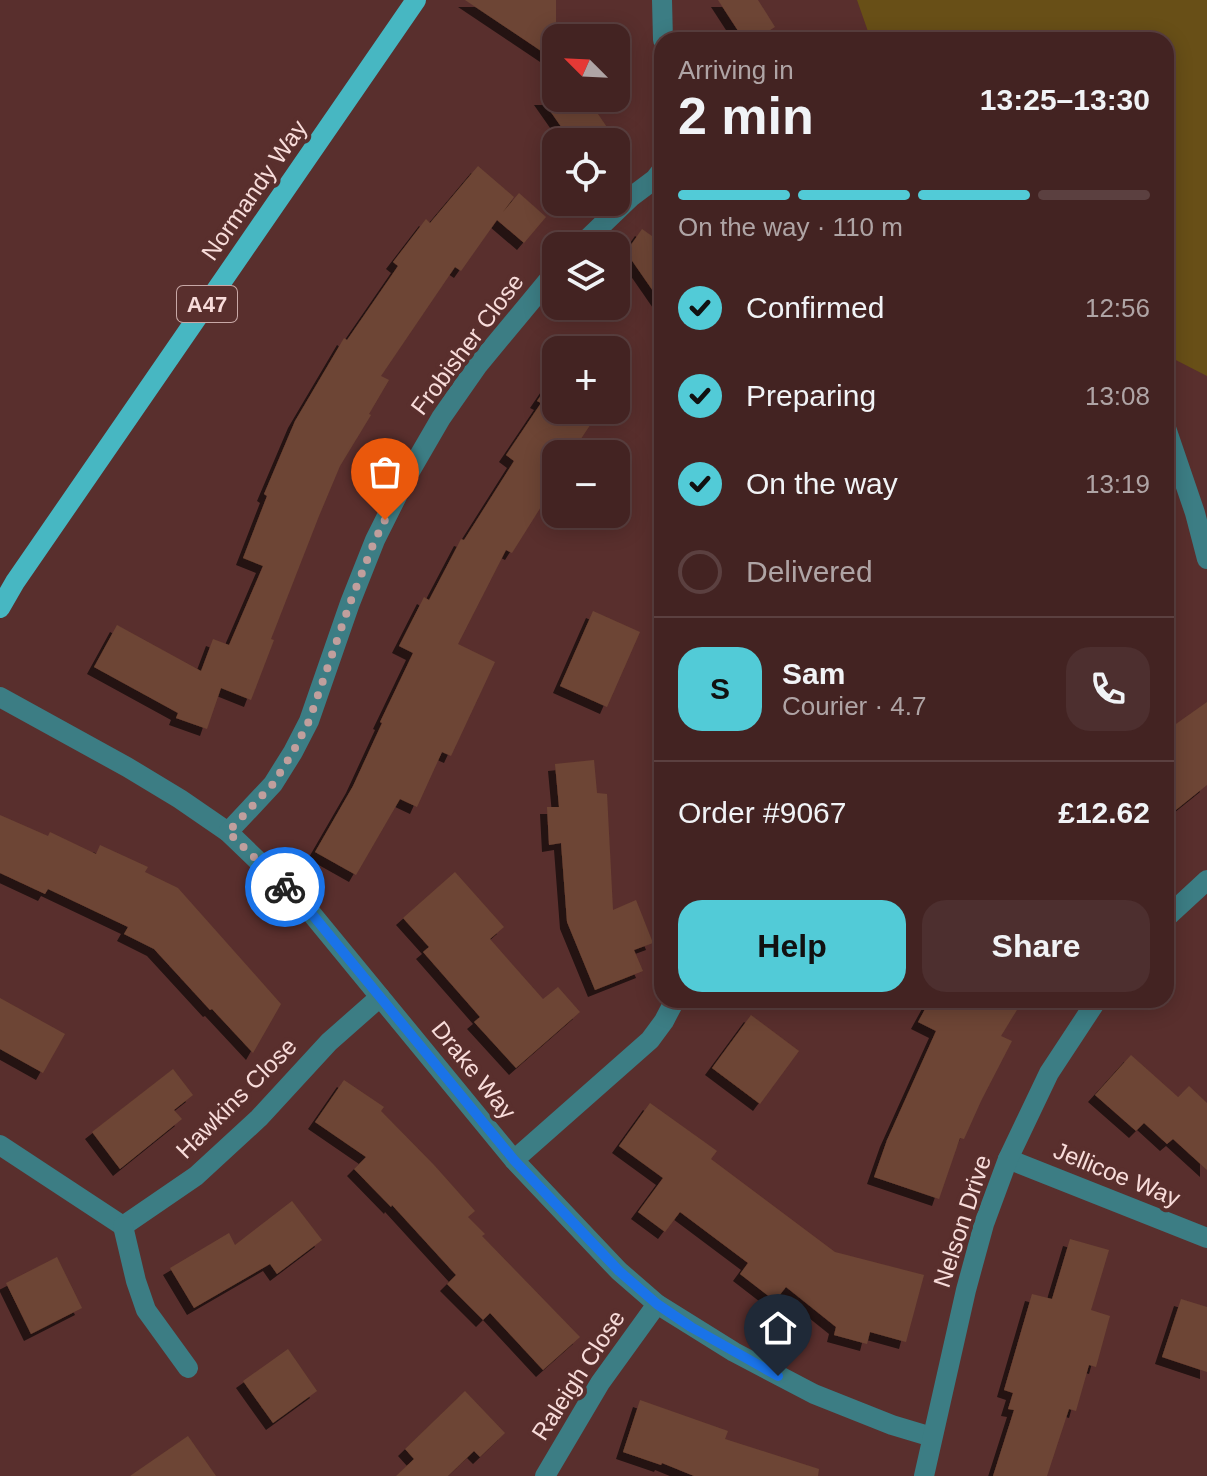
<!DOCTYPE html>
<html lang="en">
<head>
<meta charset="utf-8">
<style>
  :root { --surface:#432322; --page:#4d2f2f; --text:#f1f3f6; --muted:#afa4a5; --line:#5b4040; --accent:#52cbd7 }
  body { margin:0; font-family:Helvetica,sans-serif; background:var(--page); color:var(--text); height:100vh; display:flex; flex-direction:column; font-size:30px; white-space:nowrap }
  * { box-sizing:border-box; margin:0 }
  p { font-size:26px; color:var(--muted) }
  .icon { flex:none; width:44px; height:44px; fill:none; stroke:currentColor; stroke-width:2; stroke-linecap:round; stroke-linejoin:round }
  .map { position:relative; flex:1; overflow:hidden }
  .details { position:absolute; left:654px; top:32px; width:520px; height:976px; display:flex; flex-direction:column; background:var(--surface); border-radius:24px; box-shadow:0 4px 20px #0003,0 0 0 2px var(--line) }
  .details>* { flex:none }
  .needle { width:52px; rotate:294deg }
  .fabs { position:absolute; left:542px; top:24px; display:grid; gap:16px }
  .fabs a { display:grid; place-items:center; width:88px; height:88px; border-radius:16px; background:var(--surface); box-shadow:0 4px 20px #0003,0 0 0 2px var(--line); font-size:40px }
  .pin { position:absolute; display:grid; place-items:center; width:68px; height:68px; color:#fff; margin:-82px -34px; border-radius:50% 50% 50% 0; rotate:-45deg; box-shadow:0 0 8px #0007 }
  .pin .icon { rotate:45deg }
  .courier { position:absolute; display:grid; place-items:center; width:80px; height:80px; margin:-40px; border:6px solid #1a73e8; border-radius:50%; background:#fff; color:#222; box-shadow:0 2px 10px #0007 }
  .overview em { font-style:normal; font-weight:600 }
  .overview div { display:flex; flex-direction:column-reverse }
  .overview { display:flex; align-items:center; justify-content:space-between; height:136px; padding:0 24px }
  h1 { font-size:52px; font-weight:600; line-height:60px }
  .bar { display:grid; grid-template-columns:repeat(4,1fr); gap:12px 8px; align-content:center; height:96px; padding:0 24px }
  .bar i { height:10px; border-radius:6px; background:var(--line) }
  .bar .on { background:var(--accent) }
  .bar p { grid-column:span 4 }
  .line { display:flex; align-items:center; gap:20px; padding:0 24px; border-top:2px solid var(--line) }
  .line div { flex:1 }
  .round { display:grid; place-items:center; flex:none; width:84px; height:84px; border-radius:24px; background:var(--page) }
  ol { padding:0 24px; list-style:none }
  li { display:flex; align-items:center; gap:24px; height:88px }
  li p { margin-inline-start:auto }
  li .icon { padding:8px; border-radius:50%; background:var(--accent); color:#111; stroke-width:4 }
  li:last-child { color:var(--muted) }
  li i { width:44px; height:44px; border:4px solid var(--line); border-radius:50% }
  .button { display:flex; gap:16px; margin-top:auto; padding:16px 24px }
  .button a { flex:1; height:92px; border-radius:24px; background:var(--accent); color:#111; font-size:32px; font-weight:600; line-height:92px; text-align:center }
  .button a+a { background:var(--page); color:var(--text) }
  .map>svg:first-child { display:block }
  .green { fill:#684f17 }
  .building { fill:#6d4534; filter:url(#shadow) }
  .lines { fill:none; stroke-linecap:round; stroke-linejoin:round }
  .minor { stroke:#3c7d84; stroke-width:20 }
  .major { stroke:#47b7c2; stroke-width:20 }
  .done { stroke:#c09f9d; stroke-width:8; stroke-dasharray:0 14.4 }
  .route { stroke:#1a73e8; stroke-width:10 }
  .labels { text-anchor:middle; dominant-baseline:central; stroke-width:8; stroke-linejoin:round; paint-order:stroke }
  .shield { fill:#592f2d; stroke:#c8a8a6; stroke-width:2 }
  .shield-label { font-size:22px; font-weight:bold; fill:#f8dcda }
  .street-label { font-size:24px; fill:#f8dcda; stroke:#592f2d }
</style>
</head>
<body>
<div class="map">
<svg width="1207" height="1476" viewBox="0 0 1207 1476">
  <defs>
    <filter id="shadow"><feDropShadow dx="-7" dy="7" stdDeviation="0" flood-color="#0009"/></filter>
  </defs>
  <rect width="100%" height="100%" fill="#592f2d"/>
  <!-- green -->
  <path class="green" d="M857,0H1207V376L1166,355V40H871Z"/>
  <!-- building -->
  <g class="building">
    <path d="M465,0H556V61Z"/>
    <path d="M718,0H758L775,27L754,40H744Z"/>
    <path d="M541,98H587L624,152L616,157V142H556V151L548,138L562,128Z"/>
    <path d="M478,166L514,197L503,212L519,193L546,217L524,243L497,220L461,271L455,267L381,376L389,380L369,414L371,415L340,466L319,516L271,639L274,640L251,700L221,688L207,729L176,718L178,713L94,667L117,625L201,671L213,639L229,645L263,566L243,558L267,496L264,494L295,421L344,338L347,340L398,266L393,262L426,219L430,223Z"/>
    <path d="M642,229L662,243V304L626,252Z"/>
    <path d="M556,373V410H600L571,454H556V483L512,553L506,550L458,644L495,662L451,756L442,752L417,807L400,799L356,875L315,852L353,786L382,723L380,722L413,653L399,646L424,597L429,600L461,539L464,540L514,461L506,455L541,403L537,401Z"/>
    <path d="M593,611L640,632L607,707L560,686Z"/>
    <path d="M1207,702V785L1166,818V731Z"/>
    <path d="M594,760L597,793L607,794L613,910L636,900L653,943L634,950L643,971L595,990L567,922L561,843L549,845L547,807H559L555,764Z"/>
    <path d="M0,815L48,836L50,832L96,854L100,845L148,867L145,872L178,888L281,1004L253,1053L212,1009L210,1010L154,949L124,934L128,927L48,889L45,894L0,873Z"/>
    <path d="M455,872L504,927L490,939L543,999L558,987L580,1012L516,1068L474,1022L480,1017L423,952L429,947L403,918Z"/>
    <path d="M0,998L65,1034L43,1073L0,1049Z"/>
    <path d="M930,1000H1023L1001,1036L1012,1041L981,1101L964,1139L960,1138L939,1199L874,1177L887,1140L936,1031L918,1022Z"/>
    <path d="M751,1015L799,1051L760,1104L712,1068Z"/>
    <path d="M1131,1055L1178,1097L1189,1086L1207,1103V1170L1173,1139L1167,1144L1144,1123L1136,1131L1095,1095Z"/>
    <path d="M173,1069L193,1095L174,1110L182,1119L120,1169L92,1132Z"/>
    <path d="M344,1080L384,1107L381,1111L434,1165L475,1211L468,1217L485,1234L482,1236L580,1337L543,1370L490,1313L483,1320L447,1284L456,1275L392,1205L391,1207L354,1169L366,1157L315,1122Z"/>
    <path d="M650,1103L717,1151L711,1159L835,1252L924,1275L906,1342L870,1332L867,1344L834,1335L836,1327L786,1287L775,1301L740,1274L748,1263L680,1212L665,1232L638,1212L663,1178L619,1146Z"/>
    <path d="M292,1201L322,1240L277,1274L270,1264L194,1308L170,1268L229,1233L235,1245Z"/>
    <path d="M1070,1239L1109,1250L1091,1310L1110,1316L1096,1367L1089,1365L1076,1411L1069,1409L1047,1476H993L1014,1410L1008,1409L1013,1393L1004,1390L1032,1294L1052,1299Z"/>
    <path d="M57,1257L82,1308L31,1334L6,1283Z"/>
    <path d="M1181,1299L1207,1307V1372L1162,1357Z"/>
    <path d="M288,1349L317,1391L273,1423L243,1381Z"/>
    <path d="M465,1391L505,1433L480,1457L474,1451L448,1476H396L414,1459L405,1449Z"/>
    <path d="M640,1400L728,1431L725,1439L819,1469L818,1476H694L662,1463L661,1465L623,1452Z"/>
    <path d="M188,1436L216,1476H130Z"/>
  </g>
  <g class="lines">
    <!-- minor -->
    <g class="minor">
      <path d="M662,0L663,40"/>
      <path d="M580,246L631,197L655,179L662,170"/>
      <path d="M1166,428L1195,513L1207,559"/>
      <path d="M0,697L127,767L180,799L228,832L307,908L514,1160L619,1271L657,1304L734,1352L814,1394L892,1425L932,1437"/>
      <path d="M228,832L273,784L293,752L309,721L350,603L375,540L405,480L441,418L478,365L556,271"/>
      <path d="M1166,918L1207,880"/>
      <path d="M0,1145L123,1226L196,1176L259,1118L329,1042L380,997"/>
      <path d="M1008,1159L1207,1238"/>
      <path d="M514,1160L650,1040L664,1021L675,1000"/>
      <path d="M123,1226L136,1281L146,1310L188,1368"/>
      <path d="M545,1476L600,1383L657,1304"/>
      <path d="M924,1476L966,1290L984,1224L1008,1159L1049,1073L1097,1000"/>
    </g>
    <!-- major -->
    <path class="major" d="M0,608L15,582L416,0"/>
  </g>
  <g class="lines">
    <!-- done -->
    <path class="done" d="M285,887L228,832L273,784L293,752L309,721L350,603L375,540L385,520"/>
    <!-- route -->
    <path class="route" d="M285,887L307,908L514,1160L619,1271L657,1304L691,1327L778,1376"/>
  </g>
  <g class="labels">
    <!-- shield labels -->
    <rect class="shield" x="177" y="286" width="60" height="36" rx="6"/>
    <g class="shield-label">
      <text x="207" y="304">A47</text>
    </g>
    <!-- street labels -->
    <g class="street-label">
      <text transform="translate(254 190) rotate(-55)">Normandy Way</text>
      <text transform="translate(467 344) rotate(-53)">Frobisher Close</text>
      <text transform="translate(474 1070) rotate(51)">Drake Way</text>
      <text transform="translate(236 1098) rotate(-45)">Hawkins Close</text>
      <text transform="translate(1117 1174) rotate(22)">Jellicoe Way</text>
      <text transform="translate(962 1221) rotate(-72)">Nelson Drive</text>
      <text transform="translate(578 1375) rotate(-57)">Raleigh Close</text>
    </g>
  </g>
</svg>
<div class="fabs">
<a><svg class="needle" viewBox="-14 -14 28 28"><path d="M0-13l5 13h-10z" fill="#e53935"/><path d="M0 13l5-13h-10z" fill="#afa4a5"/></svg></a>
<a><svg class="icon" aria-label="locate" viewBox="0 0 24 24"><circle cx="12" cy="12" r="6"/><path d="M12 2v4M12 18v4M2 12h4M18 12h4"/></svg></a>
<a><svg class="icon" aria-label="layers" viewBox="0 0 24 24"><path d="M12 4l9 5-9 5-9-5zM3 14l9 5 9-5"/></svg></a>
<a>+</a>
<a>−</a>
</div>
<div class="pin" style="left:385px;top:520px;background:#ea580c"><svg class="icon" aria-label="bag" viewBox="0 0 24 24"><path d="M5 8h14l-1 12H6zM9 8a3 3 0 0 1 6 0"/></svg></div>
<div class="pin" style="left:778px;top:1376px;background:#1f2937"><svg class="icon" aria-label="home" viewBox="0 0 24 24"><path d="M3 11l9-7 9 7M6 9v11h12V9"/></svg></div>
<div class="courier" style="left:285px;top:887px"><svg class="icon" aria-label="bike" viewBox="0 0 24 24"><circle cx="6" cy="16" r="4"/><circle cx="18" cy="16" r="4"/><path d="M6 16l4-8h5l3 8M10 8l3 8H6M13 5h3"/></svg></div>
<section class="details">
<div class="overview"><div><h1>2 min</h1><p>Arriving in</p></div><em>13:25–13:30</em></div>
<div class="bar"><i class="on"></i><i class="on"></i><i class="on"></i><i></i><p>On the way · 110 m</p></div>
<ol>
<li><svg class="icon" aria-label="check" viewBox="0 0 24 24"><path d="M5 12l5 5 9-10"/></svg>Confirmed<p>12:56</p></li>
<li><svg class="icon" aria-label="check" viewBox="0 0 24 24"><path d="M5 12l5 5 9-10"/></svg>Preparing<p>13:08</p></li>
<li><svg class="icon" aria-label="check" viewBox="0 0 24 24"><path d="M5 12l5 5 9-10"/></svg>On the way<p>13:19</p></li>
<li><i></i>Delivered</li>
</ol>
<div class="line" style="height:144px"><b class="round" style="background:var(--accent);color:#111">S</b><div><b>Sam</b><p>Courier · 4.7</p></div><a class="round"><svg class="icon" aria-label="phone" viewBox="0 0 24 24"><path d="M5 4h4l2 5-3 2q2 4 5 5l2-3 5 2v4C11 20 4 13 5 4z"/></svg></a></div>
<div class="line" style="height:104px"><div>Order #9067</div><b>£12.62</b></div>
<div class="button"><a>Help</a><a>Share</a></div>
</section>
</div>
</body>
</html>
